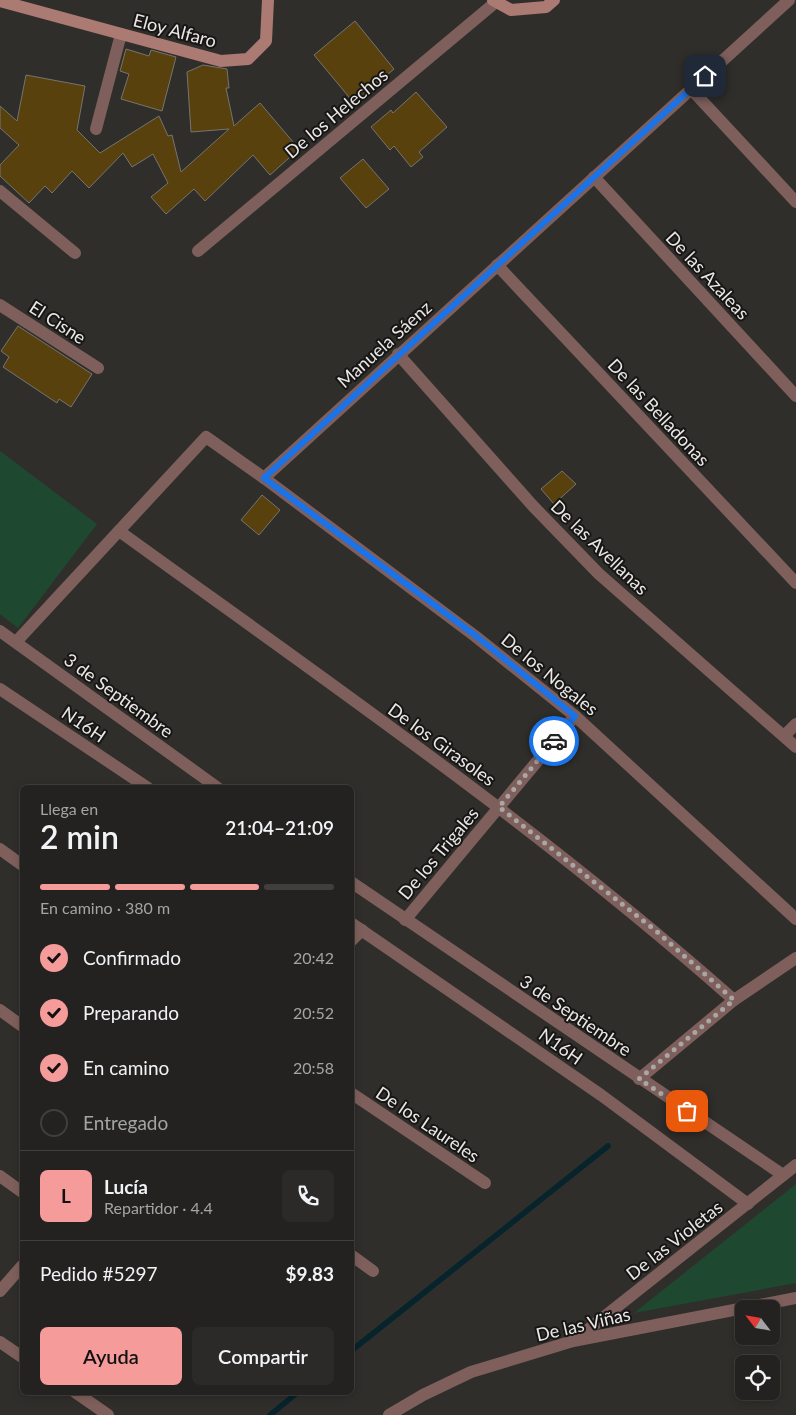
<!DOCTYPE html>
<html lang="es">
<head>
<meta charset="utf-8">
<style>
  :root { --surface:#232220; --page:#2b2a29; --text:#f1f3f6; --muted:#a3a4a5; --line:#403f3e; --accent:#f59b9a }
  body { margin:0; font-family:Lato,sans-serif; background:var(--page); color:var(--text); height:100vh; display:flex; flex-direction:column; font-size:19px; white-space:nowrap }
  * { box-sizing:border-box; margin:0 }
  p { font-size:16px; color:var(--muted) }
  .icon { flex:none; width:28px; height:28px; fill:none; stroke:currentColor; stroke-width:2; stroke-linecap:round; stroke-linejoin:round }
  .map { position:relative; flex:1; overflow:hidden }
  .drawer { position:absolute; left:20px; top:785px; width:334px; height:610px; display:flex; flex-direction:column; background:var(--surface); border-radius:8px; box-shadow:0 2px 8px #0003,0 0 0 1px var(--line) }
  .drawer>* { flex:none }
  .needle { width:32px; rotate:301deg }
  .buttons { position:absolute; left:735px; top:1300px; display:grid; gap:10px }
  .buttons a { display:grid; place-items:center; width:45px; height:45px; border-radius:8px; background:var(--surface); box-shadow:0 2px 8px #0003,0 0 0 1px var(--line); font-size:25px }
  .pin { position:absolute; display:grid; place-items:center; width:42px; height:42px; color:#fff; margin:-21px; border-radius:10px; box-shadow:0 2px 8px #0006 }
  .courier { position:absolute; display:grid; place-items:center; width:50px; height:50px; margin:-25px; border:4px solid #1a73e8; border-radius:50%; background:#fff; color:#222; box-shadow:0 1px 6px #0007 }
  .summary em { font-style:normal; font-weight:600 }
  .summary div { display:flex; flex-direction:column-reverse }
  .summary { display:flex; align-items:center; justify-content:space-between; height:85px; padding:0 20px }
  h1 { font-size:32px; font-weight:600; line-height:38px }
  .bar { display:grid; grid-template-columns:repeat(4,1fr); gap:8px 5px; align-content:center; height:60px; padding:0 20px }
  .bar i { height:6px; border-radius:4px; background:var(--line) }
  .bar .current { background:var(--accent) }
  .bar p { grid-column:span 4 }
  .line { display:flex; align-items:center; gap:12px; padding:0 20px; border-top:1px solid var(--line) }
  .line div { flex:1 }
  .round { display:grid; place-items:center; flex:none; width:52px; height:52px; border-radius:8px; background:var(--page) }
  ol { padding:0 20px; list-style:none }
  li { display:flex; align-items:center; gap:15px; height:55px }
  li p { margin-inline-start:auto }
  li .icon { padding:5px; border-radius:50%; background:var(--accent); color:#111; stroke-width:4 }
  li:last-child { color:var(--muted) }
  li i { width:28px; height:28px; border:2px solid var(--line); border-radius:50% }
  .action { display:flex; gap:10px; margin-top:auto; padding:10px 20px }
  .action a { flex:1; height:58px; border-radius:8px; background:var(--accent); color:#111; font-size:20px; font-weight:600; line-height:58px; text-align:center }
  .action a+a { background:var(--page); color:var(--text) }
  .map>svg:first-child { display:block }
  .green { fill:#1f4831 }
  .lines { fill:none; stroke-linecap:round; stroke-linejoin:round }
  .stream { stroke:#07232b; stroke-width:5.5 }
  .building { fill:#58410d; stroke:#767471 }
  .street { stroke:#7e5f5b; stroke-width:12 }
  .secondary { stroke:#ab7a73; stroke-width:12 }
  .done { stroke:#a8a7a5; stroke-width:5; stroke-dasharray:0 9 }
  .route { stroke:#1a73e8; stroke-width:6 }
  .labels { text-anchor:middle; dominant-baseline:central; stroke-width:4; stroke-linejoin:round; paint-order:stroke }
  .street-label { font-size:18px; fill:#e9e8e6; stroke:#171615 }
</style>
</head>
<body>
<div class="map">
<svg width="796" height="1415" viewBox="0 0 796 1415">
  <rect width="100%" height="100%" fill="#2f2e2b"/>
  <!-- green -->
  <g class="green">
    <path d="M0,451L97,524L18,628L0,614Z"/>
    <path d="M796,1184V1283L634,1313Z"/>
  </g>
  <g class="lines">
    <!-- stream -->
    <g class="stream">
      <path d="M351,1351L608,1146"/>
      <path d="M270,1415L298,1392"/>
    </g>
  </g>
  <!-- building -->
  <g class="building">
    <path d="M355,21L394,69L354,103L314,55Z"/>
    <path d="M126,49L149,56L151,50L176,57L162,111L121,99L129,74L120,71Z"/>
    <path d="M203,65L227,69L229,88H226L234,126L260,103L299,149L270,175L253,155L205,201L194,189L166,214L151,197L168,183L153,154L132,167L123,153L89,188L72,171L52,193L45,186L29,203L0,176V165L19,145L0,128V106L17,121L26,75L85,86L77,130L100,153L159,116L168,136L172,135L181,172L229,129L191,132L187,72Z"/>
    <path d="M416,92L447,127L419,152L423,157L411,167L394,146L390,150L371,127L391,110L393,113Z"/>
    <path d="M363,159L389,189L366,208L340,178Z"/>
    <path d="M18,326L92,374L71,407L59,399L57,403L3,367L9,357L1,351Z"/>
    <path d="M562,471L576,484L554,504L541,489Z"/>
    <path d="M262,495L280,510L259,535L241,520Z"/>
  </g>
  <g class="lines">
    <!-- street -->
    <g class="street">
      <path d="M691,89L796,202"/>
      <path d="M96,129L121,34"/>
      <path d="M594,177L796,396"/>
      <path d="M0,191L75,253"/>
      <path d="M198,251L496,2"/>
      <path d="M497,265L796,583"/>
      <path d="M0,305L98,368"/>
      <path d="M398,354L533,506L599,574L796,747"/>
      <path d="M264,478L475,636L575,716L796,919"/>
      <path d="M119,531C328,682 541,829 734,1000"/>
      <path d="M0,631L218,788"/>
      <path d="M16,642L206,437L264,478L789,0"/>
      <path d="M0,689L148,788"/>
      <path d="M784,736L796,724"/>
      <path d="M0,849L22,865"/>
      <path d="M351,882L783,1175"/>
      <path d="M405,920L575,716"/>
      <path d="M351,923L601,1095L748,1204"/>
      <path d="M351,941L362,930"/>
      <path d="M0,1010L22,1026"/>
      <path d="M639,1079L734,1000L796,958"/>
      <path d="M351,1093L485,1183"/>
      <path d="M0,1176L22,1192"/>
      <path d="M351,1255L373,1271"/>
      <path d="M0,1291L22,1266"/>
      <path d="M575,1340L796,1165"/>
      <path d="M0,1342L22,1357"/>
      <path d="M75,1392L108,1415"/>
      <path d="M389,1415L423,1395L471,1372L573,1341L796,1298"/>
    </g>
    <!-- secondary -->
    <g class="secondary">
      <path d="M493,0L511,10L546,7L554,0"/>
      <path d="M0,1L221,61L248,59L266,41L268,0"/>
    </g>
  </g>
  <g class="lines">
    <!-- done -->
    <path class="done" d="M554,741L499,807L655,930L734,1000L639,1079L687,1111"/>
    <!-- route -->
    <path class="route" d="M554,741L575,716L476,636L264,478L705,76"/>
  </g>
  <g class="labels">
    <!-- street labels -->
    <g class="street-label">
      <text transform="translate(175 30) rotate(15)">Eloy Alfaro</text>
      <text transform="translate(336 113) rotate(-40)">De los Helechos</text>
      <text transform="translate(708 275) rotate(47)">De las Azaleas</text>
      <text transform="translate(58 322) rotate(33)">El Cisne</text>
      <text transform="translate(384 344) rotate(-42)">Manuela Sáenz</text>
      <text transform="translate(659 412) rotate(47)">De las Belladonas</text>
      <text transform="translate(600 547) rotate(44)">De las Avellanas</text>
      <text transform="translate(550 674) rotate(39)">De los Nogales</text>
      <text transform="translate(119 695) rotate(36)">3 de Septiembre</text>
      <text transform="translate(84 724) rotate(34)">N16H</text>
      <text transform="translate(442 744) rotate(36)">De los Girasoles</text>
      <text transform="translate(438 853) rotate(-50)">De los Trigales</text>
      <text transform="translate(576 1015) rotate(34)">3 de Septiembre</text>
      <text transform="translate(561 1046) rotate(35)">N16H</text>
      <text transform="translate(428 1124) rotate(34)">De los Laureles</text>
      <text transform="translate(674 1240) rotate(-38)">De las Violetas</text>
      <text transform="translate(583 1324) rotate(-13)">De las Viñas</text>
    </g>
  </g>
</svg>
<div class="buttons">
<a><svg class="needle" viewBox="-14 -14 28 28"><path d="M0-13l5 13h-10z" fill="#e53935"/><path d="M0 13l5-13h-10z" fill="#a3a4a5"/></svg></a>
<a><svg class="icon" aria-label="locate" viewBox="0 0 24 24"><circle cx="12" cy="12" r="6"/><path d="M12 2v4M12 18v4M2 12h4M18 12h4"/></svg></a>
</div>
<div class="pin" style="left:687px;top:1111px;background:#ea580c"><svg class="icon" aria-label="bag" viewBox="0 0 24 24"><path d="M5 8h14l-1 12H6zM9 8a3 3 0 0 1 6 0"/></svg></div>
<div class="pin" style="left:705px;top:76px;background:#1f2937"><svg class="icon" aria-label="home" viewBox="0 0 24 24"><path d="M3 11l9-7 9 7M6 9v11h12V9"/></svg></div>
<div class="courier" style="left:554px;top:741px"><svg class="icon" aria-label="car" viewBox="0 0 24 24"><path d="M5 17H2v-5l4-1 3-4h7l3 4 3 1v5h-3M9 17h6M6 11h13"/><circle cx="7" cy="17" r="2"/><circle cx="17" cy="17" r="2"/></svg></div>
<section class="drawer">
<div class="summary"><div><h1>2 min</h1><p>Llega en</p></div><em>21:04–21:09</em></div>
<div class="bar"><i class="current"></i><i class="current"></i><i class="current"></i><i></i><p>En camino · 380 m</p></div>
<ol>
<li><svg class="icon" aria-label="check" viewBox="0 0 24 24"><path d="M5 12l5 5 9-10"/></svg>Confirmado<p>20:42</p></li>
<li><svg class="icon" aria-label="check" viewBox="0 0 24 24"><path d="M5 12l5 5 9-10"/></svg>Preparando<p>20:52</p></li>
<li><svg class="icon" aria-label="check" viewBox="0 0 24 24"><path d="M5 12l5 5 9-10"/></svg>En camino<p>20:58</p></li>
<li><i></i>Entregado</li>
</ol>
<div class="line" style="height:90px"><b class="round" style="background:var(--accent);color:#111">L</b><div><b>Lucía</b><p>Repartidor · 4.4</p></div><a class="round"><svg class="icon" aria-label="phone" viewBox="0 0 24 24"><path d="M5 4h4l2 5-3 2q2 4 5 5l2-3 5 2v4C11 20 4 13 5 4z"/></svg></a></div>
<div class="line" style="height:65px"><div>Pedido #5297</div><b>$9.83</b></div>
<div class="action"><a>Ayuda</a><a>Compartir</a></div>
</section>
</div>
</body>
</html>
